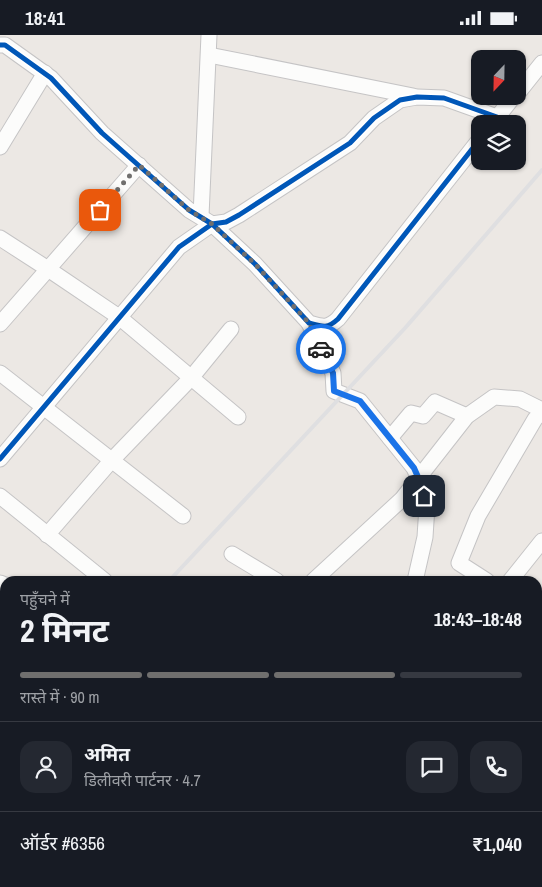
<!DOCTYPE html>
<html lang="hi">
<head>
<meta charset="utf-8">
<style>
  :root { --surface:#171b24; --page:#242831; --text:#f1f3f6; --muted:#9ea1a6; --line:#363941; --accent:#706f6e }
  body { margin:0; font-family:"Archivo Narrow","Noto Sans Devanagari",sans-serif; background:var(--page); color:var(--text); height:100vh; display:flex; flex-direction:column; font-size:19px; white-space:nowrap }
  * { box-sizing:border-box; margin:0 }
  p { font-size:16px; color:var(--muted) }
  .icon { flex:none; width:28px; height:28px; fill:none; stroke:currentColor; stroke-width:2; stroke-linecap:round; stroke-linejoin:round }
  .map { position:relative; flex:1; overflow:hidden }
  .drawer { position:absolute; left:0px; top:541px; width:542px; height:311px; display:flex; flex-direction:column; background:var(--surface); border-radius:15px 15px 0 0; box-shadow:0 1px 4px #0004 }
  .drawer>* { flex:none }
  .needle { width:32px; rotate:202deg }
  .controls { position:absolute; left:471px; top:15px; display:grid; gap:10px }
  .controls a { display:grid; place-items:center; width:55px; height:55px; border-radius:10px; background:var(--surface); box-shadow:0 1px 4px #0004; font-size:25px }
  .pin { position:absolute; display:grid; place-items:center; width:42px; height:42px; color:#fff; margin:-21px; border-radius:10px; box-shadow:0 2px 8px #0006 }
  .courier { position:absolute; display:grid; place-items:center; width:50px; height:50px; margin:-25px; border:4px solid #1a73e8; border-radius:50%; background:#fff; color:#222; box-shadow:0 1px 6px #0007 }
  .summary em { font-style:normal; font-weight:700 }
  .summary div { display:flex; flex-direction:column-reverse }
  .summary { display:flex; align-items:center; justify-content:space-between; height:85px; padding:0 20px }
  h1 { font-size:32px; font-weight:700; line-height:38px }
  .bar { display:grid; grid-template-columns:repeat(4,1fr); gap:8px 5px; align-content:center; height:60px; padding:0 20px }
  .bar i { height:6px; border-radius:4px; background:var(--line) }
  .bar .selected { background:var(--accent) }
  .bar p { grid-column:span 4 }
  .line { display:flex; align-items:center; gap:12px; padding:0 20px; border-top:1px solid var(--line) }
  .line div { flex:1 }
  .round { display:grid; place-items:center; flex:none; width:52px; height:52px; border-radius:15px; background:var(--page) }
  .status { display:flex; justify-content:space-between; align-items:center; height:35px; padding:0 25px; background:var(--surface); direction:ltr }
  .status svg { height:14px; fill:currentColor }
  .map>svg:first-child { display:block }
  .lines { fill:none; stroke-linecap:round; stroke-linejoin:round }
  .lane-casing { stroke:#c5c4c5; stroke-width:9 }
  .street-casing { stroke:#c5c4c5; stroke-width:17 }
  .lane { stroke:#fcfcfb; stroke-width:8 }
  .street { stroke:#fcfcfb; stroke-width:15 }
  .rail { stroke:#dfdfe1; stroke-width:4 }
  .cycleway-casing { stroke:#fff; stroke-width:8 }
  .cycleway { stroke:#0057b8; stroke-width:5 }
  .done { stroke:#706f6e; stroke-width:5; stroke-dasharray:0 9 }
  .route { stroke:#1a73e8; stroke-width:6 }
</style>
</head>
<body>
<div class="status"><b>18:41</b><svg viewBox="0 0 49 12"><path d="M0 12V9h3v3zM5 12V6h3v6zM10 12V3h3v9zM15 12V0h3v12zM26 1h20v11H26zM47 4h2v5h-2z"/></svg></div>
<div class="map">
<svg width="542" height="852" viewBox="0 0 542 852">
  <rect width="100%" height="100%" fill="#ece8e4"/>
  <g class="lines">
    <defs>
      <path id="lane" d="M538,654H542"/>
      <g id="street">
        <path d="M0,10H5L51,43L102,98L189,175L212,189L255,229L309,288C323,292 327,294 338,284L480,104"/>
        <path d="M209,20L413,61"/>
        <path d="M518,58L542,28"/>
        <path d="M492,89L514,61"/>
        <path d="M0,112L45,38"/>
        <path d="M201,181L209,0"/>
        <path d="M0,203L48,234L119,282L238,382"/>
        <path d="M309,288L333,338L334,356L360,366L414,433L422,451L427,471L425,502L415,546"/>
        <path d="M0,289L139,130"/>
        <path d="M0,338L183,481"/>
        <path d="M390,403L411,378L423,381L435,367L467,381"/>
        <path d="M0,424L179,212L212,189L226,187L239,180L350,108L374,83L400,65L417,62L444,63L497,82"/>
        <path d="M0,461L105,546"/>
        <path d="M47,500L111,426L191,343L231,294"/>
        <path d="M232,519L277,546"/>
        <path d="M313,546L402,464L467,381L494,362L520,364L542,375"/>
        <path d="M487,546L459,528L478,481L535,384L542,377"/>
        <path d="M510,546L542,506"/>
        <path d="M0,548L5,550"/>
        <path d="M538,599H542"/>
        <path d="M0,609L5,608"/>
        <path d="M538,720L542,721"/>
        <path d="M538,802L542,805"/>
        <path d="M0,810L5,807"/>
        <path d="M316,852L317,848"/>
      </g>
    </defs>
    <!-- lane casing -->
    <use href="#lane" class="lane-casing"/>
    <!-- street casing -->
    <use href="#street" class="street-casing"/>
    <!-- lane -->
    <use href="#lane" class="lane"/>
    <!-- street -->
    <use href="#street" class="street"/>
    <!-- rail -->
    <g class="rail">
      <path d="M169,546L406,292L542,135"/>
      <path d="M0,732L5,726"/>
    </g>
    <defs>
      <g id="cycleway">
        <path d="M0,10H5L51,43L102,98L189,175L212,189L255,229L309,288C323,292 327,294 338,284L480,104"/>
        <path d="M0,424L179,212L212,189L226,187L239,180L350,108L374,83L400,65L417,62L444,63L497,82"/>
      </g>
    </defs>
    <!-- cycleway casing -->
    <use href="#cycleway" class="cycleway-casing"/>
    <!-- cycleway -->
    <use href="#cycleway" class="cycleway"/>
  </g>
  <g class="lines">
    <!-- done -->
    <path class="done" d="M100,175L139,130L189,175L212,189L255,229L309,288L321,314"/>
    <!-- route -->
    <path class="route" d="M321,314L333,338L334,356L360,366L414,433L422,451L424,461"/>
  </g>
</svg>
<div class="controls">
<a><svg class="needle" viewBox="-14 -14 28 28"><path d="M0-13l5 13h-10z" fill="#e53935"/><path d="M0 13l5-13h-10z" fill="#9ea1a6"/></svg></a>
<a><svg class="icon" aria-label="layers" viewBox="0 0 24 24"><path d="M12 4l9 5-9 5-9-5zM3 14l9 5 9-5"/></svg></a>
</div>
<div class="pin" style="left:100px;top:175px;background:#ea580c"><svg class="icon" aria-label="bag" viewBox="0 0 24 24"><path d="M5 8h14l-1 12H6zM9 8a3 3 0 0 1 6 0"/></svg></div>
<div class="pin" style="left:424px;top:461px;background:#1f2937"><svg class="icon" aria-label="home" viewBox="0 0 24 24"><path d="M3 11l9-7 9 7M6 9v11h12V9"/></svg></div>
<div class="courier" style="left:321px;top:314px"><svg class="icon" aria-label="car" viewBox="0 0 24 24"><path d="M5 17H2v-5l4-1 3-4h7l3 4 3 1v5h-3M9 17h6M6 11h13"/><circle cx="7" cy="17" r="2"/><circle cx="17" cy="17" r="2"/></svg></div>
<section class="drawer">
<div class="summary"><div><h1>2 मिनट</h1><p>पहुँचने में</p></div><em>18:43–18:48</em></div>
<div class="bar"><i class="selected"></i><i class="selected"></i><i class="selected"></i><i></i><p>रास्ते में · 90 m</p></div>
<div class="line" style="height:90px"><a class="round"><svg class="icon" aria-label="person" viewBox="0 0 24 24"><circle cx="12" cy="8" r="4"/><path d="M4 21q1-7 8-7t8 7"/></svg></a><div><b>अमित</b><p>डिलीवरी पार्टनर · 4.7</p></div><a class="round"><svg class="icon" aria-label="chat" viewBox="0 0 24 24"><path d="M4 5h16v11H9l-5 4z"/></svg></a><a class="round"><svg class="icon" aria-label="phone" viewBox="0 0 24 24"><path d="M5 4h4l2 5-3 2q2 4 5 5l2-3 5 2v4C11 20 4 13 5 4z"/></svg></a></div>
<div class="line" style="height:65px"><div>ऑर्डर #6356</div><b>₹1,040</b></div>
</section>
</div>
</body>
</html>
